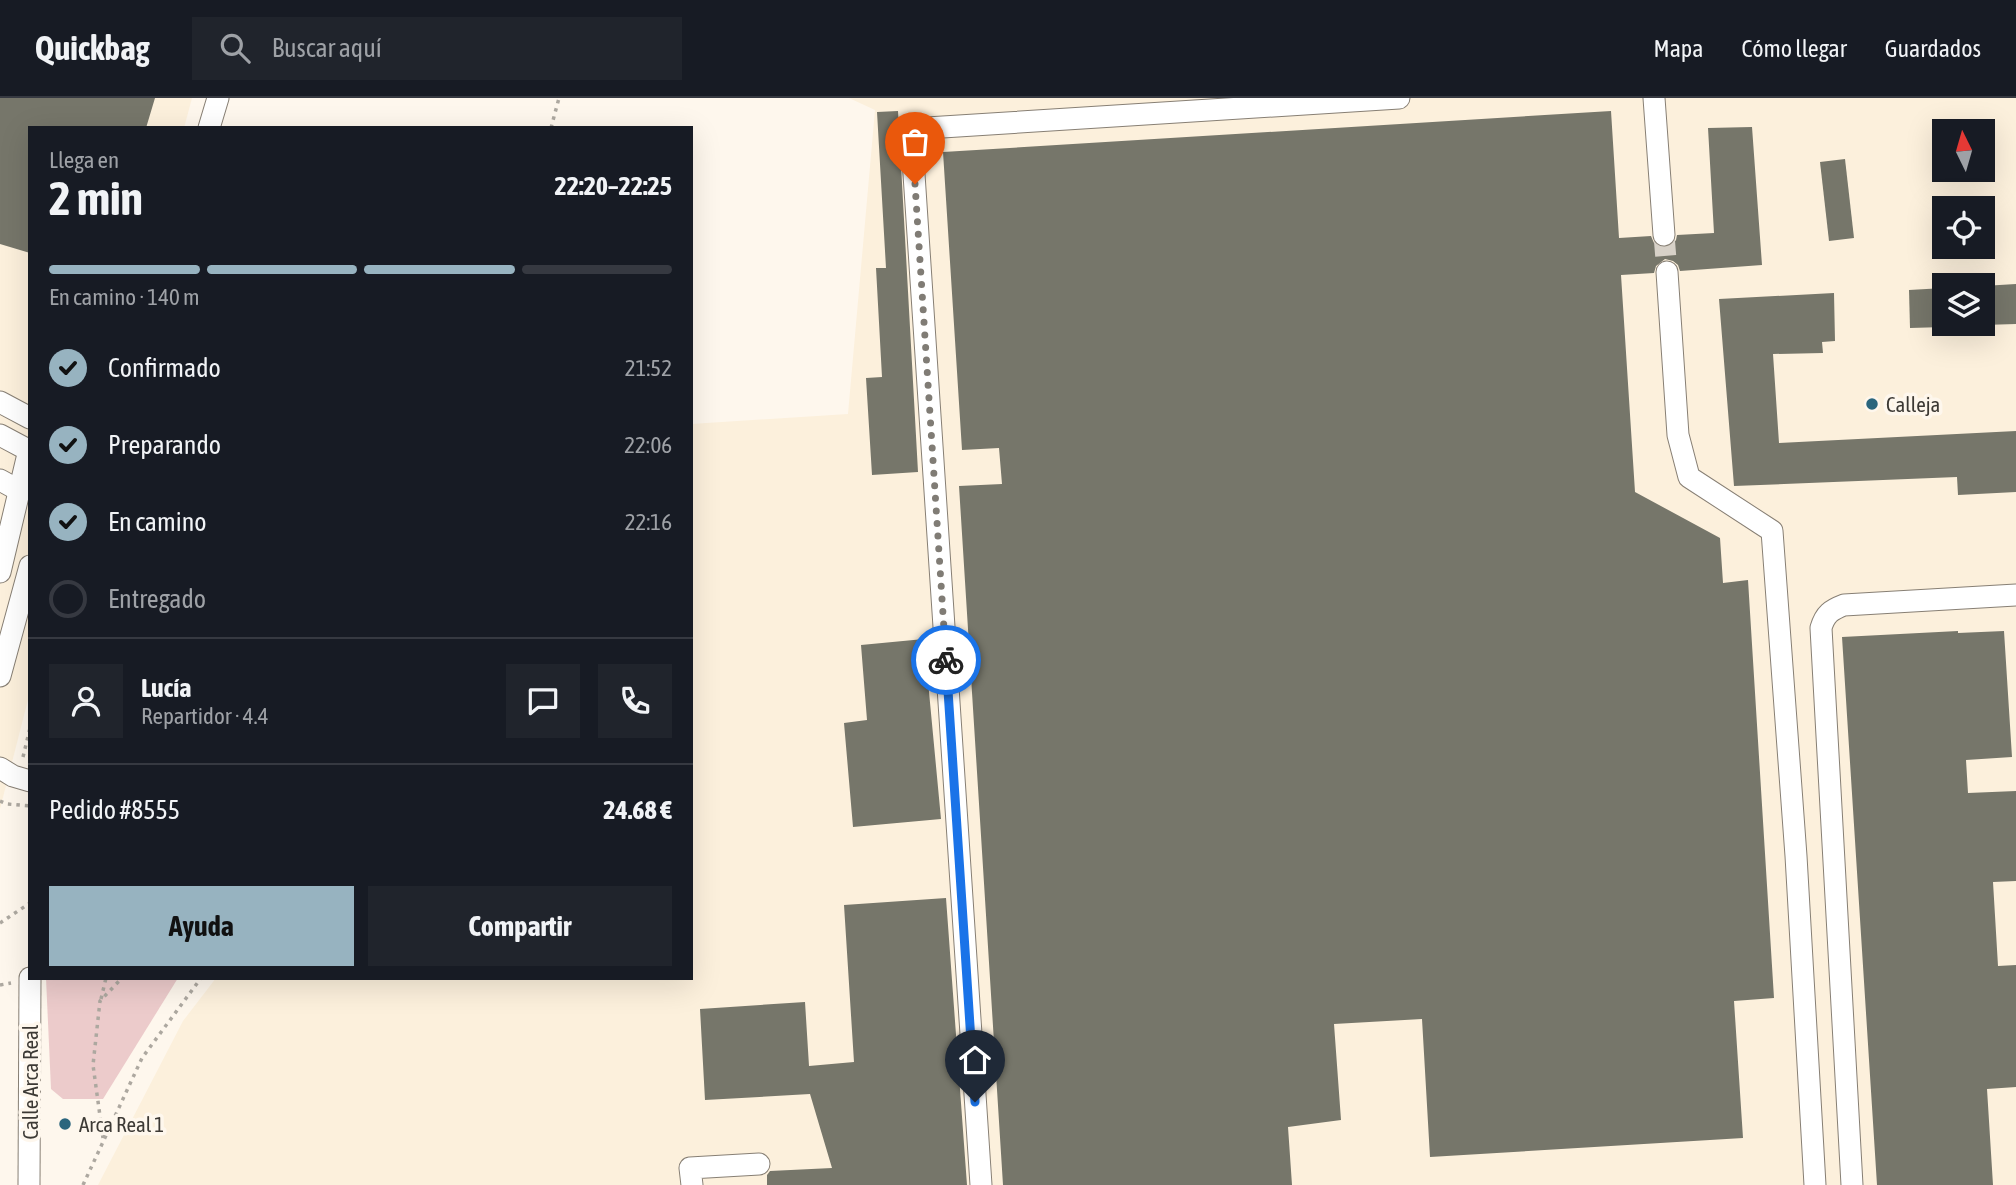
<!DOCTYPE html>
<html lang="es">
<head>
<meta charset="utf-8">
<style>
  :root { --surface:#171b24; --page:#20242c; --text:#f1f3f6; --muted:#9ea1a6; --line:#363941; --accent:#97b3c0 }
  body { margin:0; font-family:"Asap Condensed",sans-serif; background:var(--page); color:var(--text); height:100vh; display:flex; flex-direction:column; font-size:26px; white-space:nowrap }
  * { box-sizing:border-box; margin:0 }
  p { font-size:23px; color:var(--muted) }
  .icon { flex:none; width:38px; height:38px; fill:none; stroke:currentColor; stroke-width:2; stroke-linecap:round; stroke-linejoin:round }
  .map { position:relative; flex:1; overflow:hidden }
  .details { position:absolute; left:28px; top:28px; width:665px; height:854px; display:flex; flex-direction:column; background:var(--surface); border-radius:0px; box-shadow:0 7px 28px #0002 }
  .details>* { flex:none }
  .needle { width:46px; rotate:355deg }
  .controls { position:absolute; left:1932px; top:21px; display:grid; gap:14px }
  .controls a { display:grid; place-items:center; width:63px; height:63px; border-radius:0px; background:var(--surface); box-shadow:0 7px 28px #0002; font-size:35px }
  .pin { position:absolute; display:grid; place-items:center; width:60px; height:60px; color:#fff; margin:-72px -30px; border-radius:50% 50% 50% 0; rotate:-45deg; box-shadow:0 0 7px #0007 }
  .pin .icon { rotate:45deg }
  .courier { position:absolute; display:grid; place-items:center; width:70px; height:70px; margin:-35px; border:5px solid #1a73e8; border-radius:50%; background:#fff; color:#222; box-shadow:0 2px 9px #0007 }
  .headline em { font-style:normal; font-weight:700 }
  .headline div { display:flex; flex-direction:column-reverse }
  .headline { display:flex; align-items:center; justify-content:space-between; height:119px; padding:0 21px }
  h1 { font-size:46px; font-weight:700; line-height:52px }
  .bar { display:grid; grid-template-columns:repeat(4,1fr); gap:10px 7px; align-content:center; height:84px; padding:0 21px }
  .bar i { height:9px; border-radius:5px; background:var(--line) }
  .bar .current { background:var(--accent) }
  .bar p { grid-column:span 4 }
  .line { display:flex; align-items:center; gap:18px; padding:0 21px; border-top:2px solid var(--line) }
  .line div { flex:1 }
  .round { display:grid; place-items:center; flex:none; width:74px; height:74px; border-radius:0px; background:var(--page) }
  ol { padding:0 21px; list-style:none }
  li { display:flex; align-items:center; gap:21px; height:77px }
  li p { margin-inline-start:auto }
  li .icon { padding:7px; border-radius:50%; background:var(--accent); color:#111; stroke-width:4 }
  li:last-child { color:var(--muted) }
  li i { width:38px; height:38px; border:4px solid var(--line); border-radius:50% }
  .cta { display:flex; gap:14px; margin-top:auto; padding:14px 21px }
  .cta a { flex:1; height:80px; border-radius:0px; background:var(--accent); color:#111; font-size:28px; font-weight:700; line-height:80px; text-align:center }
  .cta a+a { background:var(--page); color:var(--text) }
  header { display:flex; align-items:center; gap:42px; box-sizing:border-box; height:98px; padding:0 35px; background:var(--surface); border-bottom:2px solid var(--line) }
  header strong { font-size:33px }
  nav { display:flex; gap:38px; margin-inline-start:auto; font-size:24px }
  .search { width:490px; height:63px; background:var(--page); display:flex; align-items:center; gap:18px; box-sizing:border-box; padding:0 24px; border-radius:0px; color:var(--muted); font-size:26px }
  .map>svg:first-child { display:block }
  .built { fill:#fcf0dc; fill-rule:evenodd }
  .green { fill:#eccbcb }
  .building { fill:#76766a }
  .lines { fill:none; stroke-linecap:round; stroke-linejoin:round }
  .minor-tunnel { stroke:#d7d1c8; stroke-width:21; stroke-dasharray:21 10; stroke-linecap:butt }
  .minor-casing { stroke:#877f74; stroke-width:23 }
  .path { stroke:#ada8a0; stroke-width:3.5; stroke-dasharray:3.5 5; stroke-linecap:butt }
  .minor { stroke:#fff; stroke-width:21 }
  .done { stroke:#807c75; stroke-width:7; stroke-dasharray:0 12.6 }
  .route { stroke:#1a73e8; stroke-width:9 }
  .poi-dot { fill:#2a657d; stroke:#fef7ed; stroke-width:2.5 }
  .labels { text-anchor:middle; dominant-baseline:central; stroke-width:7; stroke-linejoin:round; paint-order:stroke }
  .poi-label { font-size:21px; fill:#3c3934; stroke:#fef7ed; text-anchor:start }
  .street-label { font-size:21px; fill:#3c3934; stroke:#fef7ed }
</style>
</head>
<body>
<header>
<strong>Quickbag</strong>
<div class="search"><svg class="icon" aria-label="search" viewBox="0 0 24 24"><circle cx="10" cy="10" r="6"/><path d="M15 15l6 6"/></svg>Buscar aquí</div>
<nav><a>Mapa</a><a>Cómo llegar</a><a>Guardados</a></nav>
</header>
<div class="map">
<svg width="2016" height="1087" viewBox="0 0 2016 1087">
  <rect width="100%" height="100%" fill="#fef7ed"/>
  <!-- built -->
  <g class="built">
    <path d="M0,0H192L184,30H30V594L0,711Z"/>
    <path d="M849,0H2016V1087H98L183,923L216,880H691V326L848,316L875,12ZM1944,33H1983V72H1944ZM1944,110H1983V149H1944ZM1944,187H1983V226H1944Z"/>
  </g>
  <!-- green -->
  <path class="green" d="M46,880H178L103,1001H63L51,991Z"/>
  <!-- building -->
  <g class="building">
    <path d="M0,0H155L146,30H30V155L0,146Z"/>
    <path d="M898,13L918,374L872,377L866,280L882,279L876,170H886L877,14Z"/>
    <path d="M1611,13L1619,140L1651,138L1654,145L1664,150L1672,147L1676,142L1677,137L1714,135L1708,30L1752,29L1762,167L1680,173L1678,167L1673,163L1665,161L1656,168L1654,175L1621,177L1635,394L1720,440L1723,485L1748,482L1774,900L1734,903L1743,1040L1430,1059L1422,921L1334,926L1341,1022L1288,1029L1292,1087H1003L959,388L1002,386L999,350L962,352L943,54Z"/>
    <path d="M1845,61L1854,140L1829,143L1820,64Z"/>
    <path d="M2016,186V226L1983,227V188Z"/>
    <path d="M1944,190V229L1910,230L1909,192Z"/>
    <path d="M1834,195L1835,243L1822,244L1823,255L1773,256L1779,345L2016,333V394L1958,397L1957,379L1734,388L1719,201Z"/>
    <path d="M1958,533V535L2004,533L2012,659L1966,662L1968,695L2016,693V783L1993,784L1998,868L2016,867V989L1987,991L1993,1087H1877L1842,539Z"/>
    <path d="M924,541L941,721L853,729L844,625L867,622L861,547Z"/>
    <path d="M946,800L967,1087H767V1077L770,1073L832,1070L810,996L705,1002L700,911L805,904L809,968L854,964L844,807Z"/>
  </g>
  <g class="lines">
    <!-- minor-tunnel -->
    <path class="minor-tunnel" d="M1664,137L1667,174"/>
    <defs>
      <g id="minor">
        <path d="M1654,0L1664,137"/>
        <path d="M209,30L218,0"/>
        <path d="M1667,174L1678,337L1689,379L1772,433L1796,758L1815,1087"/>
        <path d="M0,304L30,320"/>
        <path d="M0,337L30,353"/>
        <path d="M0,382L20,393"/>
        <path d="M0,474L29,352"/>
        <path d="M0,578L30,468"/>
        <path d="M0,670L13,678L30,683"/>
        <path d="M29,1087L30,880"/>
        <path d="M692,1087L690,1070L759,1066"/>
        <path d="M981,1087L911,31L1399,0"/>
        <path d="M1852,1087L1821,530C1825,516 1831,512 1844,507L2016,497"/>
      </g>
    </defs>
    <!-- minor casing -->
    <use href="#minor" class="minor-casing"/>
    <!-- path -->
    <g class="path">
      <path d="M551,30L559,0"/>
      <path d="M23,659L30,630"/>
      <path d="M0,703L7,706L30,708"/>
      <path d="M0,825L30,805"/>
      <path d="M0,887L11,885"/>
      <path d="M101,901L106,880"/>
      <path d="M103,1040L93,967L100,903L122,880"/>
      <path d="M83,1087L142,960L201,880"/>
    </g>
    <!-- minor -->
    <use href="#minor" class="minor"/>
  </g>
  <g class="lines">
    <!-- done -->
    <path class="done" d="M915,86L946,562"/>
    <!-- route -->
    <path class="route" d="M946,562L975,1004"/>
  </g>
  <!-- markers -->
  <g class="poi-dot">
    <circle cx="1872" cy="306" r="7"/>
    <circle cx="65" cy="1026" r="7"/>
  </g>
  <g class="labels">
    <!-- poi labels -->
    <g class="poi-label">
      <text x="1886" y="306">Calleja</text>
      <text x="79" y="1026">Arca Real 1</text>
    </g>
    <!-- street labels -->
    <g class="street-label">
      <text transform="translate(30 984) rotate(-90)">Calle Arca Real</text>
    </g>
  </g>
</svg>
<div class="controls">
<a><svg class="needle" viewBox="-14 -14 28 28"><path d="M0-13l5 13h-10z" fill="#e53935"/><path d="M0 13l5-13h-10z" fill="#9ea1a6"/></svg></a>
<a><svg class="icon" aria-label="locate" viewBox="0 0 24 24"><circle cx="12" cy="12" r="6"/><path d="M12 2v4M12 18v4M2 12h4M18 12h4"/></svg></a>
<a><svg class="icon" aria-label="layers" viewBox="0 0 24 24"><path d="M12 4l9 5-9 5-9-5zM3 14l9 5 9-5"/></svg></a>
</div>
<div class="pin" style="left:915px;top:86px;background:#ea580c"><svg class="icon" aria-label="bag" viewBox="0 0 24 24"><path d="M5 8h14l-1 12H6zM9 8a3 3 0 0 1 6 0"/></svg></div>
<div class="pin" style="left:975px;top:1004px;background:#1f2937"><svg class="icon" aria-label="home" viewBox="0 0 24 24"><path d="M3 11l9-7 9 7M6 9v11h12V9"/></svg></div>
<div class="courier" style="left:946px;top:562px"><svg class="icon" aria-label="bike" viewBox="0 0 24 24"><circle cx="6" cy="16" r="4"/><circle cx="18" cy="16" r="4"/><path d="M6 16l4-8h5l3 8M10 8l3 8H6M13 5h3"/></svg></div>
<section class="details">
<div class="headline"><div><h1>2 min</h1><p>Llega en</p></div><em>22:20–22:25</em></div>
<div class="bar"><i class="current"></i><i class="current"></i><i class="current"></i><i></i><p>En camino · 140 m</p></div>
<ol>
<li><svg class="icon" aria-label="check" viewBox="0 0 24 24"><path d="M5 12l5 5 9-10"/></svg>Confirmado<p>21:52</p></li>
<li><svg class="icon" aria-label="check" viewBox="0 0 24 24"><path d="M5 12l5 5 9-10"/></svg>Preparando<p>22:06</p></li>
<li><svg class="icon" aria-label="check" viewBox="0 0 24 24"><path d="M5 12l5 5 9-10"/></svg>En camino<p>22:16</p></li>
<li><i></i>Entregado</li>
</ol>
<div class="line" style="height:126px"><a class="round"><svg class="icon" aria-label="person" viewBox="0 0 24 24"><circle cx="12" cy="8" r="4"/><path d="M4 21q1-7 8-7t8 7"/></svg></a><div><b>Lucía</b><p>Repartidor · 4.4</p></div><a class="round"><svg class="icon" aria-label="chat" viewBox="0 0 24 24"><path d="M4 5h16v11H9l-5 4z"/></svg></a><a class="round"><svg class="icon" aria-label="phone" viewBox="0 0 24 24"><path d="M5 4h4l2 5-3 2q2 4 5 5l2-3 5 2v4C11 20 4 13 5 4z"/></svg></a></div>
<div class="line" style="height:91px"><div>Pedido #8555</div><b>24.68 €</b></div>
<div class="cta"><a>Ayuda</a><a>Compartir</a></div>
</section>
</div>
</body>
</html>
